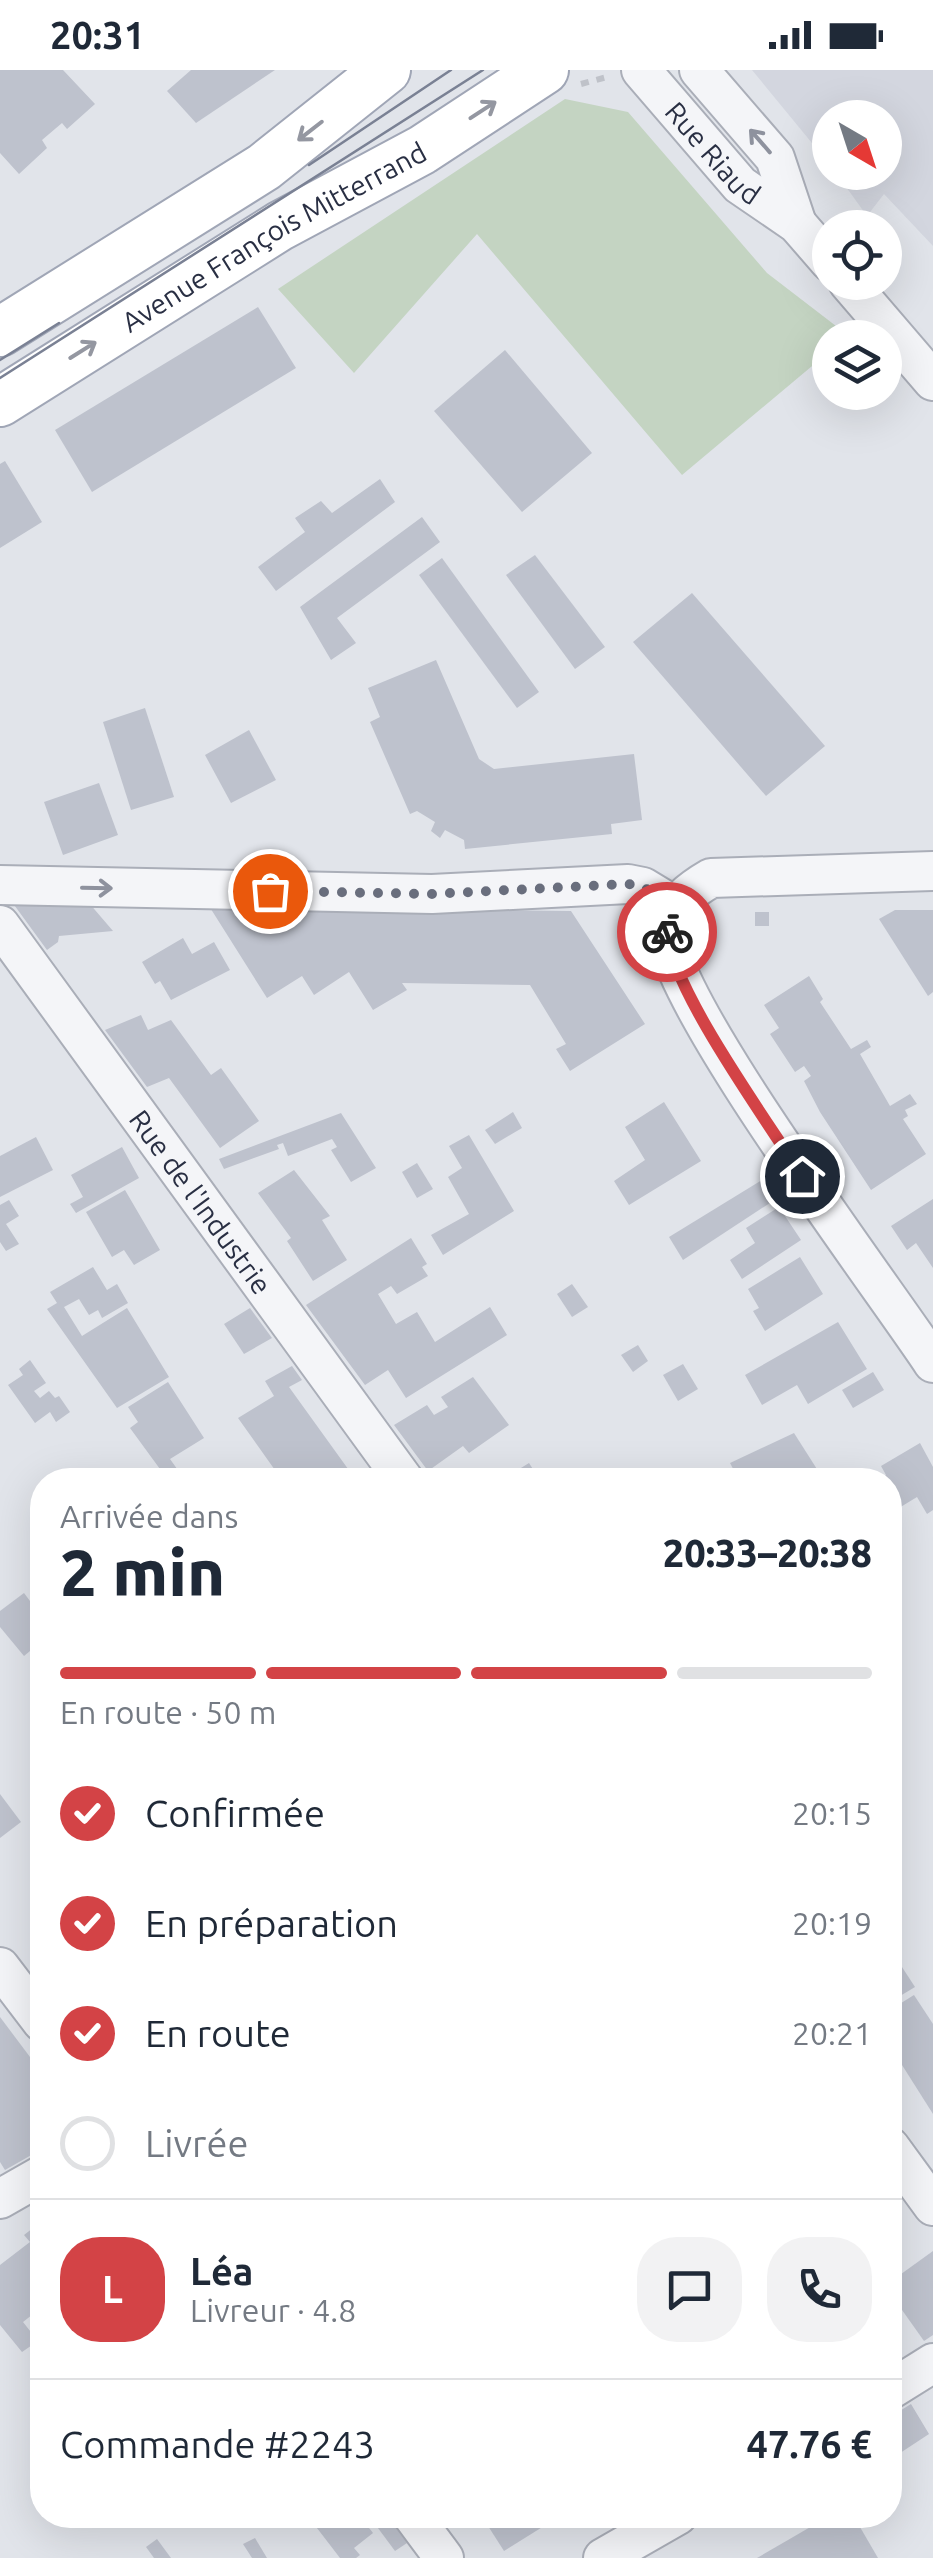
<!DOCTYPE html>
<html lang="fr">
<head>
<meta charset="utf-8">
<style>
  :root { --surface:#fff; --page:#f2f2f3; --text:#1f2937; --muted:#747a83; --line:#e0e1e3; --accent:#d34346 }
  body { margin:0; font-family:Ubuntu,sans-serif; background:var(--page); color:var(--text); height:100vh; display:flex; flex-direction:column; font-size:38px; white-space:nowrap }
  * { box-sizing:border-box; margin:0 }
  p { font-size:32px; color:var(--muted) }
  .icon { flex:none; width:55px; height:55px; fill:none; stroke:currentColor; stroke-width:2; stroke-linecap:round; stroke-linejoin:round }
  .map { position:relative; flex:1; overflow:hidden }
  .sheet { position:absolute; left:30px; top:1398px; width:872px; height:1060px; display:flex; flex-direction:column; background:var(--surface); border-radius:40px; box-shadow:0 10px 40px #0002 }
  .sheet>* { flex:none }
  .needle { width:65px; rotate:141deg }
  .tools { position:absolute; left:812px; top:30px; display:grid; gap:20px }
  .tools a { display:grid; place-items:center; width:90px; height:90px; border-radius:50%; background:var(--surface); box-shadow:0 10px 40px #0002; font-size:50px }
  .pin { position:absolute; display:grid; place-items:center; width:85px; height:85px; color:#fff; margin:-42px; border:5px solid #fff; border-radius:50%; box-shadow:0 2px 10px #0007 }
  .courier { position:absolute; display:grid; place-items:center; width:100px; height:100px; margin:-50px; border:8px solid #d34346; border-radius:50%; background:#fff; color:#222; box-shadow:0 2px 12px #0007 }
  .summary em { font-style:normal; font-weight:800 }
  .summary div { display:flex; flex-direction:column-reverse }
  .summary { display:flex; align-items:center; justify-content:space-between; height:170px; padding:0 30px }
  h1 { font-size:65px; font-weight:800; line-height:75px }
  .bar { display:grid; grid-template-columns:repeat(4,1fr); gap:15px 10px; align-content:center; height:120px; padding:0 30px }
  .bar i { height:12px; border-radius:8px; background:var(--line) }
  .bar .on { background:var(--accent) }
  .bar p { grid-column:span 4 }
  .line { display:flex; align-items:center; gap:25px; padding:0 30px; border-top:2px solid var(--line) }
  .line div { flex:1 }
  .round { display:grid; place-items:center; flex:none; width:105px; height:105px; border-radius:40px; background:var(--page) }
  ol { padding:0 30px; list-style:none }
  li { display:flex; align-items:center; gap:30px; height:110px }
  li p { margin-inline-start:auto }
  li .icon { padding:10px; border-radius:50%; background:var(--accent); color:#fff; stroke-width:4 }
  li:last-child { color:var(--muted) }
  li i { width:55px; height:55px; border:5px solid var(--line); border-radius:50% }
  .status { display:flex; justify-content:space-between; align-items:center; height:70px; padding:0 50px; background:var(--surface); direction:ltr }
  .status svg { height:28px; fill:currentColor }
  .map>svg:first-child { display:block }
  .built { fill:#d3d6df }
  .green { fill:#c4d4c2 }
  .building { fill:#bec2cd }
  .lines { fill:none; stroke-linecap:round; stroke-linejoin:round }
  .minor-casing { stroke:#aaaeb8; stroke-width:42 }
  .major-casing { stroke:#a0a6b6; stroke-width:52 }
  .path { stroke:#bfc2c9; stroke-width:6; stroke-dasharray:8 8; stroke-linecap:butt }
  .minor { stroke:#f4f5f8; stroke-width:38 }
  .major { stroke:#fff; stroke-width:48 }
  .tram { stroke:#7a8194; stroke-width:2.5 }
  .oneway { stroke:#9497a1 }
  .oneway2 { stroke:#8e929e }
  .done { stroke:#696e7d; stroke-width:10; stroke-dasharray:0 18 }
  .route { stroke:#d34346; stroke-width:12 }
  .labels { text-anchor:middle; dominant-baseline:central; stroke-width:8; stroke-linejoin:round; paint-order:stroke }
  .street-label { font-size:28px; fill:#292f43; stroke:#f1f3f8 }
</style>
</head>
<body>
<div class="status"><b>20:31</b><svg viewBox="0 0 49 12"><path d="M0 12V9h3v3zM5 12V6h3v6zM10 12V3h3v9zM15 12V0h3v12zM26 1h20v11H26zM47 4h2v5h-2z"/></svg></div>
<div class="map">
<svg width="933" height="2488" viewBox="0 0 933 2488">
  <rect width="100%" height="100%" fill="#e1e4ea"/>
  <!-- built -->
  <path class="built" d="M752,0H933V176L884,124L867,146L836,103L885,102V48H830V95Z"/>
  <!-- green -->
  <path class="green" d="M565,29L628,42L767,203L849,266L830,268V281L682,405L477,164L354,303L278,219Z"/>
  <!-- building -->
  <g class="building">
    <path d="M0,0H63L95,34L67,59L62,53L42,70L47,78L19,104L0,83Z"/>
    <path d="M191,0H275L196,53L167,21Z"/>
    <path d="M258,237L296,298L92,422L55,360Z"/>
    <path d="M505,280L592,383L522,442L434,341Z"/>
    <path d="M5,391L42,452L0,478V394Z"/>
    <path d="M380,409L395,432L276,521L258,497L305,462L295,448L321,431L332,443Z"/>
    <path d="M422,447L440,472L337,548L356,573L331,590L300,537Z"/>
    <path d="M535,485L605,577L575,599L506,505Z"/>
    <path d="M442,488L539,622L517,638L419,505Z"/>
    <path d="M692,523L825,676L766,726L633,572Z"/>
    <path d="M436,590L479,689L494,699L634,684L642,750L611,754L612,764L465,779L464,770L445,760L440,768L431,761L435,752L417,741L410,744L370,652L380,647L368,618Z"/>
    <path d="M145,638L174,727L131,740L103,652Z"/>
    <path d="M249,660L276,710L231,733L205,685Z"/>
    <path d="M99,713L118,765L63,785L44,732Z"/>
    <path d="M12,832L89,833L113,861L59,866L58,872L47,880Z"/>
    <path d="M209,836L571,841L645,954L570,1001L556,979L566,974L530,915L402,913L407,920L373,940L349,902L314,925L302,906L267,928Z"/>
    <path d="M895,840H933V922L928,926L879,849Z"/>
    <rect x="755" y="842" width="14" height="14"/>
    <path d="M183,868L192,884L214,872L230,900L171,930L160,911L155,914L142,892Z"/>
    <path d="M809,906L823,929L820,932L851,979L867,970L871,977L860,984L890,1036L910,1024L917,1034L905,1040L908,1046L903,1049L926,1084L871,1120L820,1042L804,1011L811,1006L804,996L795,1002L770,964L779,958L764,935Z"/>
    <path d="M141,945L148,960L171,950L211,1005L221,998L259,1051L220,1078L169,1008L147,1017L105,960Z"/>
    <path d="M664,1032L701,1091L629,1135L614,1111L645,1090L625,1057Z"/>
    <path d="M513,1042L522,1058L495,1074L485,1060Z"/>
    <path d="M341,1043L376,1098L351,1112L331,1080L337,1077L332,1069L288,1086L283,1073L277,1075L279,1079L224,1099L219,1089Z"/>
    <path d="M469,1065L514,1141L443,1185L431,1165L469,1144L448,1107L462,1098L449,1076Z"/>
    <path d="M36,1067L53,1100L0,1127V1086Z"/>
    <path d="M122,1077L139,1108L76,1143L70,1134L83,1127L71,1105Z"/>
    <path d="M417,1093L433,1119L417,1128L402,1102Z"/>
    <path d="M294,1100L330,1146L322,1150L347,1190L313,1211L287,1171L291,1168L258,1123Z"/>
    <path d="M767,1107L779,1127L683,1190L669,1167Z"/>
    <path d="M125,1120L160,1180L134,1195L124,1180L112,1187L86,1142Z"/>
    <path d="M933,1129V1198L916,1173L907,1180L891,1156Z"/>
    <path d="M9,1130L19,1146L6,1154L19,1174L6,1181L0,1172V1135Z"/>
    <path d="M779,1137L801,1170L742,1209L730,1190L755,1173L746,1158Z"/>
    <path d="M411,1168L427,1194L422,1197L428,1206L397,1224L391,1216L378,1224L396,1254L417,1242L435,1272L490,1237L507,1265L406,1328L388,1300L365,1315L306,1235Z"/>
    <path d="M800,1187L823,1224L765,1261L753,1241L759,1238L748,1219Z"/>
    <path d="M93,1197L107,1220L117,1214L128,1233L102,1248L98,1240L89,1245L79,1229L64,1237L82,1266L127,1238L169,1307L117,1338L47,1239L57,1233L50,1222Z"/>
    <path d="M572,1214L588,1237L572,1247L557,1224Z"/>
    <path d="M250,1238L272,1268L244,1284L224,1254Z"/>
    <path d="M838,1252L867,1299L808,1334L797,1315L762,1335L745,1305Z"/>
    <path d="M638,1275L648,1291L633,1302L621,1285Z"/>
    <path d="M30,1290L46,1313L34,1321L40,1328L49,1321L55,1328L59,1326L70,1342L56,1352L50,1342L35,1353L8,1315L23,1305L19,1299Z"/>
    <path d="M683,1294L698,1319L678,1331L663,1305Z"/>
    <path d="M292,1296L302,1310L289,1317L356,1410H282L238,1348L274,1326L265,1311Z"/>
    <path d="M873,1302L884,1320L853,1338L842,1320Z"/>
    <path d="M473,1307L509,1355L469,1383L463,1376L428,1401L394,1355L427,1335L434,1345L448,1337L441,1327Z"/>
    <path d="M168,1312L204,1368L170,1389L185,1410H168L130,1358L138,1352L128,1337Z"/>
    <path d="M794,1363L822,1407L739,1410L730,1393Z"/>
    <path d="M920,1373L933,1397V1440L927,1444L917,1427L894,1441L890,1410H877L886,1405L881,1396Z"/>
    <path d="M529,1393L538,1407L532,1410H487L504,1399L508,1406Z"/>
    <path d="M24,1523L42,1547V1571L24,1586L0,1557V1541Z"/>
    <path d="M0,1724L21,1752L0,1768Z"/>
    <path d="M900,1894L915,1917L890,1932V1900Z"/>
    <path d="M914,1925L933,1954V2044L890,1976V1940Z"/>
    <path d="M0,1947L42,2003V2079L5,2100L0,2092Z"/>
    <path d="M42,2151V2237L23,2252L38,2271L22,2282L0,2255V2195L30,2172L24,2165Z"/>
    <path d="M933,2181V2265L924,2271L890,2223V2212Z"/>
    <path d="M911,2334L929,2364L891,2389L898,2398L890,2403V2347Z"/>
    <path d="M307,2445H359L373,2463L354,2478L360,2485L356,2488H340Z"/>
    <path d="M379,2445H386L407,2473L395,2481L372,2450Z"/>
    <path d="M481,2445H536L544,2456L504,2481Z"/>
    <path d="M831,2445H853L878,2488H757Z"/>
    <path d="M255,2468L267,2488H252L243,2474Z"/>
    <path d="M157,2469L171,2488H154L146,2477Z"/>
  </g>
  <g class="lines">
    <defs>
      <g id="minor">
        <path id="s1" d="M641,0L740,115L797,154L830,192"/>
        <path d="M699,0L775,88L797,154"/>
        <path d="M848,212L933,311"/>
        <path d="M933,801L711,808C692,819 671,834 667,858C658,920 888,1224 933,1293"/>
        <path d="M0,815L432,824L628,814L643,817L676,837"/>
        <path id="s2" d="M0,855L404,1410"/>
        <path d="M0,1897L42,1952"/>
        <path d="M890,2077L933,2136"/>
        <path d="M0,2129L42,2105"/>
        <path d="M890,2320L933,2293"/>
        <path d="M412,2445L444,2488"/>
        <path d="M603,2488L678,2445"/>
      </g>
      <g id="major">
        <path d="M0,262L264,97L386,0"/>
        <path id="s3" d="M0,332L280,156L422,80L544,0"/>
      </g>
    </defs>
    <!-- minor casing -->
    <use href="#minor" class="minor-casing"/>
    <!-- major casing -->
    <use href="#major" class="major-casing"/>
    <!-- path -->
    <path class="path" d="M581,14L607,7"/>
    <!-- minor -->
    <use href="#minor" class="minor"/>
    <!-- major -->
    <use href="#major" class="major"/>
    <!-- tram -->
    <g class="tram">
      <path d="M309,95L451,0"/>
      <path d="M0,290L59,253"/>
      <path d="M0,308L483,0"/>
    </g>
  </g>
  <!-- one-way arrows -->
  <defs><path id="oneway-shaft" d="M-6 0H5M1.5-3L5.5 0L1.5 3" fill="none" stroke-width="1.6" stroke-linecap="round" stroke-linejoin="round" transform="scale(2.5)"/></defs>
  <g class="oneway">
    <use href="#oneway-shaft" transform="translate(483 40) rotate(-33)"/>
    <use href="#oneway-shaft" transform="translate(310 61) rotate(142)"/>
    <use href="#oneway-shaft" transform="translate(83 280) rotate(-32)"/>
  </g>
  <g class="oneway2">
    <use href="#oneway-shaft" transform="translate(760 71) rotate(-131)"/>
    <use href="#oneway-shaft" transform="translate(97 818) rotate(1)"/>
  </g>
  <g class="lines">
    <!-- done -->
    <path class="done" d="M270,821L432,824L628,814L643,817L676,837L667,862"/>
    <!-- route -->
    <path class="route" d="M667,862C671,919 768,1052 802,1106"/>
  </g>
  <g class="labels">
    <!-- street labels -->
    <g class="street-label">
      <text stroke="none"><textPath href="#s1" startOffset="110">Rue Riaud</textPath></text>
      <text stroke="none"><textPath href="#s3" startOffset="320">Avenue François Mitterrand</textPath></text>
      <text stroke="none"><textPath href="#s2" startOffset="342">Rue de l'Industrie</textPath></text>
    </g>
  </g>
</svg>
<div class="tools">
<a><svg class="needle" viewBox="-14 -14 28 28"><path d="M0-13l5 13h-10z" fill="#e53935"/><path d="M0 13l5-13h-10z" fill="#747a83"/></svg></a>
<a><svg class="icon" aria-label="locate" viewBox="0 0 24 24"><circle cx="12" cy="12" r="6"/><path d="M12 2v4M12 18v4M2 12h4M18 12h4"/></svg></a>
<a><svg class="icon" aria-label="layers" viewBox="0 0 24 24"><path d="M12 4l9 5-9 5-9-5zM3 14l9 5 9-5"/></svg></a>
</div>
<div class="pin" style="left:270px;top:821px;background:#ea580c"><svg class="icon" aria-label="bag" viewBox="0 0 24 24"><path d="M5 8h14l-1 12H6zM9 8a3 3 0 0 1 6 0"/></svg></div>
<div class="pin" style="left:802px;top:1106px;background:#1f2937"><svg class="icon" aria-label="home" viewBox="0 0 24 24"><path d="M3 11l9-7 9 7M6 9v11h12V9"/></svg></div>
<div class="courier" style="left:667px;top:862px"><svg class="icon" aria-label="bike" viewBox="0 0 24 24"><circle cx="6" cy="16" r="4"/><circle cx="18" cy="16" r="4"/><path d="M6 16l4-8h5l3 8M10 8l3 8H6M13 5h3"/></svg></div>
<section class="sheet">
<div class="summary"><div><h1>2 min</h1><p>Arrivée dans</p></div><em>20:33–20:38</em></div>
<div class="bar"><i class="on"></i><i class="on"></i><i class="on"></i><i></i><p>En route · 50 m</p></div>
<ol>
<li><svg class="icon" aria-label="check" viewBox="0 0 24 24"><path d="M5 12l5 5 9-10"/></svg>Confirmée<p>20:15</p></li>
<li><svg class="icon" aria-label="check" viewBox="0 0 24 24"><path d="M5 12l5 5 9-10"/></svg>En préparation<p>20:19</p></li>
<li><svg class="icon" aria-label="check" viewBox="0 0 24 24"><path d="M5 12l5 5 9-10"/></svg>En route<p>20:21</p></li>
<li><i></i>Livrée</li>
</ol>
<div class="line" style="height:180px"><b class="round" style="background:var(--accent);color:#fff">L</b><div><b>Léa</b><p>Livreur · 4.8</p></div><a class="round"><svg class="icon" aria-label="chat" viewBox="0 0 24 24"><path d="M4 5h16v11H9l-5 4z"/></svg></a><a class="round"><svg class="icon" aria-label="phone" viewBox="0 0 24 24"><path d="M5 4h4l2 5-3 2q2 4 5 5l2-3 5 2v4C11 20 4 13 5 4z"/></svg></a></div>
<div class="line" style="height:130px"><div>Commande #2243</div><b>47.76 €</b></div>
</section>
</div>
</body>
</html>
